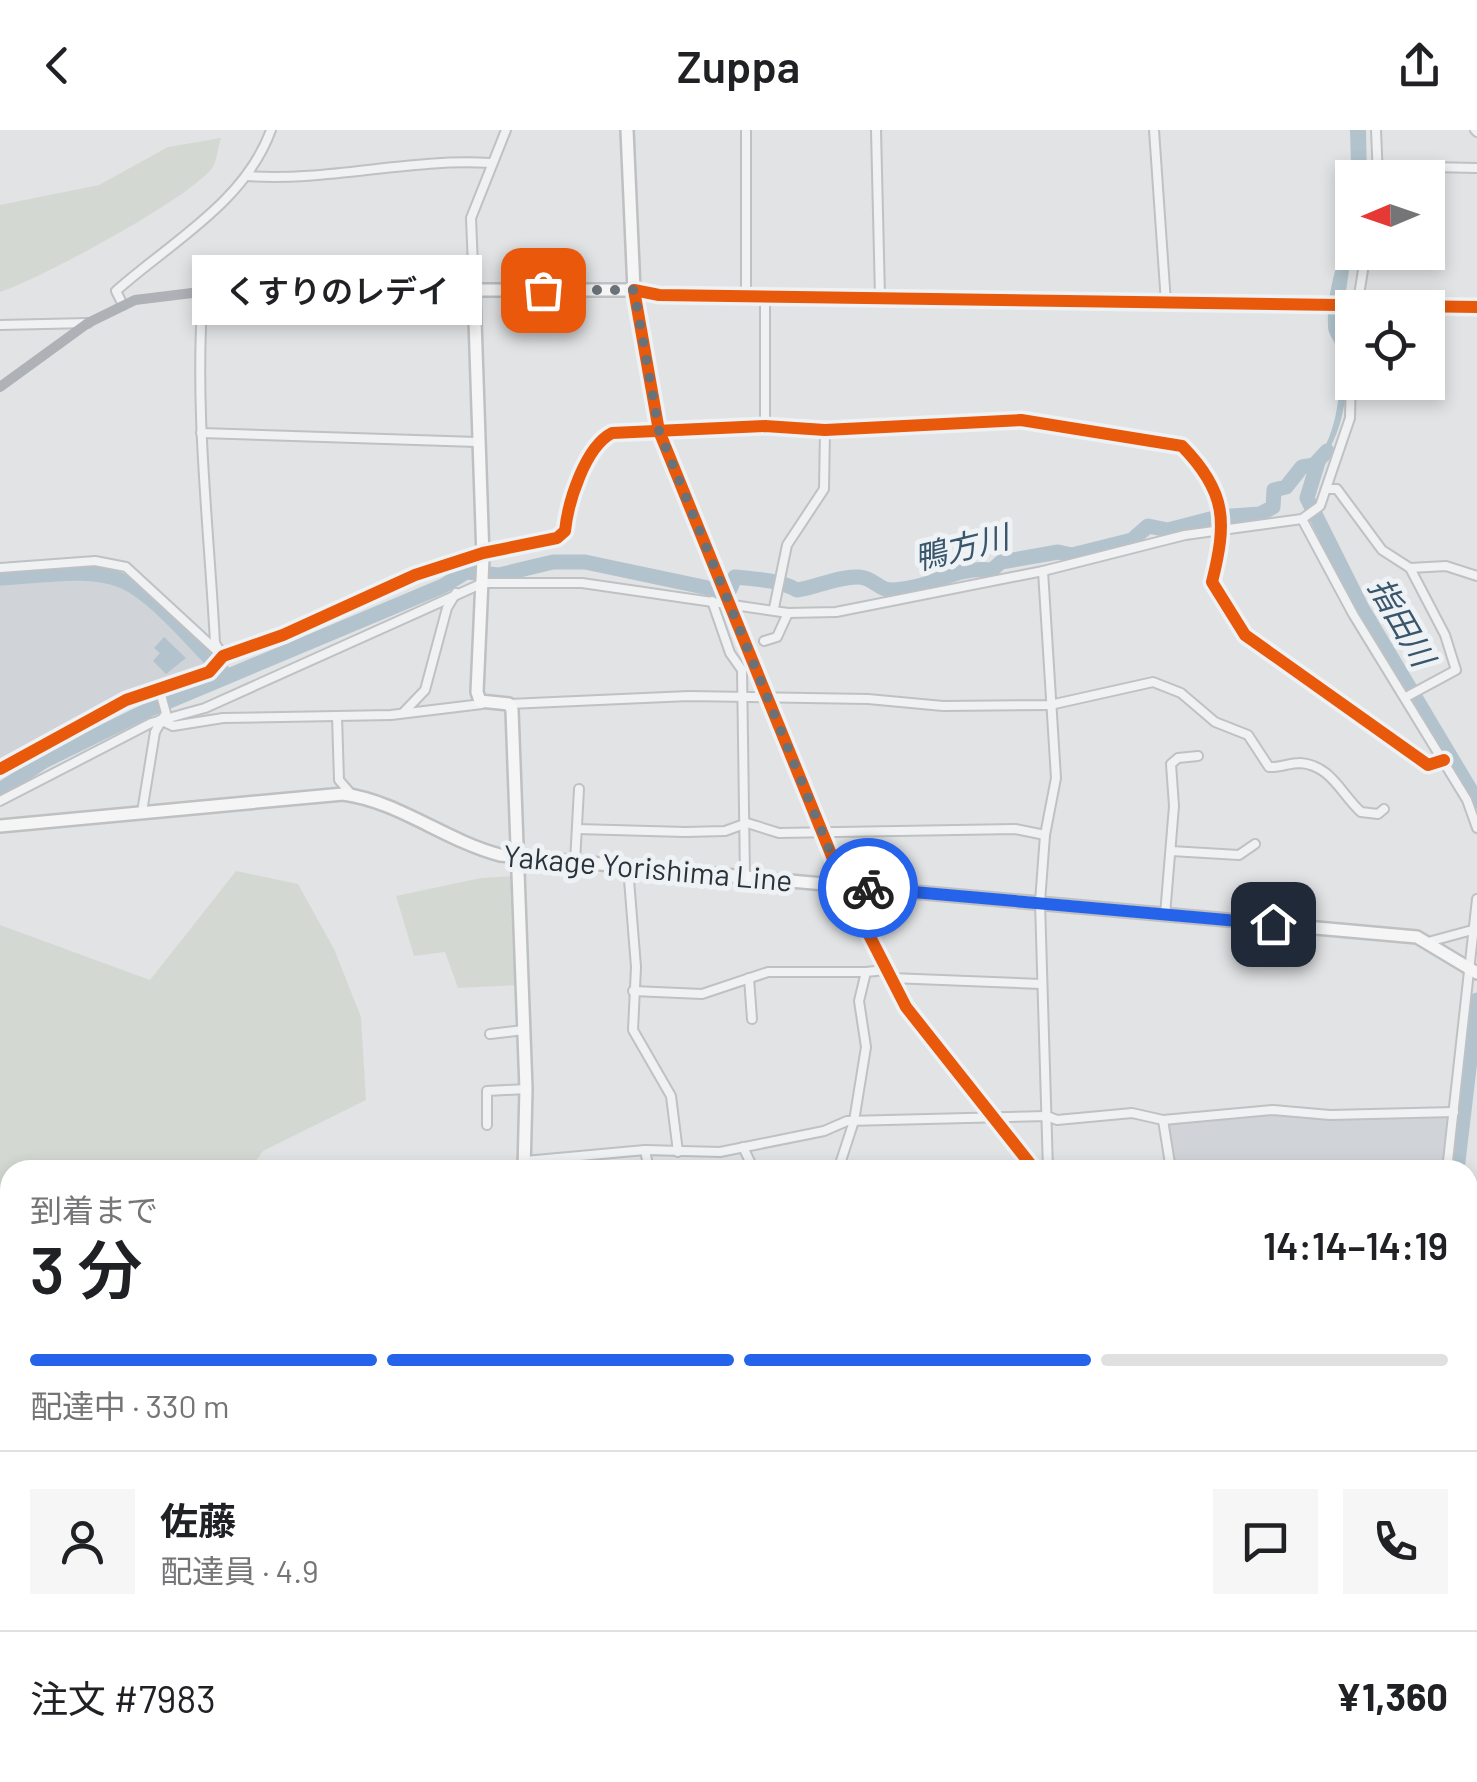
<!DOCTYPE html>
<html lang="ja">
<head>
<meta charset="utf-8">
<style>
  :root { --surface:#fff; --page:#f6f6f6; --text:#202124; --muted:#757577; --line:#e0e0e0; --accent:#2563eb }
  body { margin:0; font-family:Barlow,"Noto Sans JP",sans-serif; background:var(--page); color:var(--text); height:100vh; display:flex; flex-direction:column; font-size:38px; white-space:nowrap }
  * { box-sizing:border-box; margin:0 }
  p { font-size:32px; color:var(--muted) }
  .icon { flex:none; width:55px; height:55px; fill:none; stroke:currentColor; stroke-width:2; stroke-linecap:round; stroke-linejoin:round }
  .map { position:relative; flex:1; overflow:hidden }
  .drawer { position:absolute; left:0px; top:1030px; width:1478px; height:622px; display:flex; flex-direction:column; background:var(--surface); border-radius:30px 30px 0 0; box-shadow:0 5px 15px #0003 }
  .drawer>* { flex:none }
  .needle { width:65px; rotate:268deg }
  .tools { position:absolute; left:1335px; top:30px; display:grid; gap:20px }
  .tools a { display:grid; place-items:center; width:110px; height:110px; border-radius:0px; background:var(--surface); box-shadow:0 5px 15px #0003; font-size:50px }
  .pin { position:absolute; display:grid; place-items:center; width:85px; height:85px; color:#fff; margin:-42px; border-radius:20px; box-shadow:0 5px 15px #0006 }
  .courier { position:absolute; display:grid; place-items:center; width:100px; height:100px; margin:-50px; border:8px solid #2563eb; border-radius:50%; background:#fff; color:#222; box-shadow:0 2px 12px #0007 }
  .bubble { position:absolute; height:70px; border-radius:0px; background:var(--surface); box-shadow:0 5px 15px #0003; font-size:32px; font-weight:600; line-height:70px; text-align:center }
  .headline em { font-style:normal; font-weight:600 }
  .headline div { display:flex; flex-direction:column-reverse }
  .headline { display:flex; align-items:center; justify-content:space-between; height:170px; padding:0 30px }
  h1 { font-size:65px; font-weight:600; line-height:75px }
  .bar { display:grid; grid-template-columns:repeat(4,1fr); gap:15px 10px; align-content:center; height:120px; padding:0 30px }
  .bar i { height:12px; border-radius:8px; background:var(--line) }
  .bar .selected { background:var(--accent) }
  .bar p { grid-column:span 4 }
  .line { display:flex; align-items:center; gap:25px; padding:0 30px; border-top:2px solid var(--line) }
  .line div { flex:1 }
  .round { display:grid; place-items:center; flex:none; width:105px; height:105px; border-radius:0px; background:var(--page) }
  header { display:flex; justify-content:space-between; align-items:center; height:130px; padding:0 30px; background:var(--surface); font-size:45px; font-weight:600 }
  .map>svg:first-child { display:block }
  .built { fill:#d0d3d8 }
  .green { fill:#d3d9d2 }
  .water { fill:#b2c3cd }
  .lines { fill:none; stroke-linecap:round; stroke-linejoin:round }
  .river { stroke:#b2c3cd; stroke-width:15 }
  .minor-casing { stroke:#bfc1c3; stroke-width:12 }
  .tertiary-casing { stroke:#bfc1c3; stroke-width:14 }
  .primary-casing { stroke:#bec0c2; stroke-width:16 }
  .minor { stroke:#f0f1f3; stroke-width:8 }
  .tertiary { stroke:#f0f1f3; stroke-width:9 }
  .secondary { stroke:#aeb1b5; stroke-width:10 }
  .primary { stroke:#f5f5f6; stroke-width:11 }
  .cycleway-casing { stroke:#eff2f5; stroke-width:19 }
  .cycleway { stroke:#e8590c; stroke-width:12 }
  .done { stroke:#6a7177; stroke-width:10; stroke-dasharray:0 18 }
  .route { stroke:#2563eb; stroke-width:12 }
  .labels { text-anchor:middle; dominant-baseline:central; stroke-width:10; stroke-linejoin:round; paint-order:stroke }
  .street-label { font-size:30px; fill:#2a333c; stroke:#eff2f5 }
  .water-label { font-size:32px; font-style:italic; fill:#39566c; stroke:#eff2f5 }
</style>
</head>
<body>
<header><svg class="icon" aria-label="back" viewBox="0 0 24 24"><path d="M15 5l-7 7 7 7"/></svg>Zuppa<svg class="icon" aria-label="share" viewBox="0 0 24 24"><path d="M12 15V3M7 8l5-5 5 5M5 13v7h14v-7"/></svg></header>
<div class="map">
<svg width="1477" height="1652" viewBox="0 0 1477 1652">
  <rect width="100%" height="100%" fill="#e1e3e5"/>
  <!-- built -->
  <g class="built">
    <path d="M116,447L150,474L207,536L127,565L0,631V453Z"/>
    <path d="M1261,983L1450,985L1444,1040H1174L1167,998L1170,993Z"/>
  </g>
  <!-- green -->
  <g class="green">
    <path d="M221,8C218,17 217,31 212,38C189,69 40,149 0,162V75L99,55L168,17Z"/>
    <path d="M236,741L298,754L334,819L361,887L366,970L263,1021L249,1040H10V1642L457,1643L451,1652H0V795L150,850Z"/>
    <path d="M514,746L520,855L458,858L445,822L414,826L396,766L481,748Z"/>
  </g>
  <!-- water -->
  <g class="water">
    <path d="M1350,0H1366L1367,47L1352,48V66Z"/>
    <path d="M1352,84C1353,124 1347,156 1340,197C1339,204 1344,209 1345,218C1349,263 1345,299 1319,336L1313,332C1337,313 1345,247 1336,217C1334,209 1328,205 1328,196C1326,157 1342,121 1352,84Z"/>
    <path d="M164,507L186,528L166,544L153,531L160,523L154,518Z"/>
  </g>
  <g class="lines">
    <!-- river -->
    <g class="river">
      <path d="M1318,332L1307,368L1362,478L1477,671"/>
      <path d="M0,448C36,447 89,436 123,451C157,466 198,518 226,545"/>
      <path d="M0,660L44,631L150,579L443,456L466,442L499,445L553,432H585L713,459H730L735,447C755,449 779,450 797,460C818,457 838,446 859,447C875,448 878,461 894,460C934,458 952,436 992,440L1001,432L1058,422L1072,425L1132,410L1148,396L1168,400L1218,387L1260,384L1273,377L1274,360L1286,357L1302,337L1314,335L1327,321"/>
      <path d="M1457,1040L1477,870"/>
      <path d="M1468,1459L1477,1480"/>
    </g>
    <defs>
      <g id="minor">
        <path d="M746,0V164"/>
        <path d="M876,0L880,167"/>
        <path d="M1154,0L1166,173"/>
        <path d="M1376,0L1378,48"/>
        <path d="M1475,0L1477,2"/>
        <path d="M1380,36L1477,38"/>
        <path d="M246,46C329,52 408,28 490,33"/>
        <path d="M474,160L471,88L506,0"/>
        <path d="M634,160L659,165L1477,177"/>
        <path d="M203,162C194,279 209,396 215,513L223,526"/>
        <path d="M765,165V296"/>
        <path d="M123,175L116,161C171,112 245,72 271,0"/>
        <path d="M1357,177L1366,122"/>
        <path d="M0,195L88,193"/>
        <path d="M201,303L477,312"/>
        <path d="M1326,359H1337L1382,420L1410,438L1445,505L1456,540L1406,567"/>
        <path d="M1302,389L1353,484L1467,670L1477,698"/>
        <path d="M0,438L95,431L126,437L216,520"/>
        <path d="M1410,438L1446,436L1477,446"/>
        <path d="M1043,441L1056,648L1045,705L1040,772L1048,1040"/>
        <path d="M712,471L730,523L742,540L745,747"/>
        <path d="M774,478L787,415L824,359L825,300"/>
        <path d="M764,511L777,507L788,483"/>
        <path d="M509,574L689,566L868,569L943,576L1050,575L1153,552L1181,563L1215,592L1248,605L1269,637C1279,638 1289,633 1300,633C1331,635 1341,664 1361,682L1378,684L1384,679"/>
        <path d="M403,583L425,560L447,478L456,463"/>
        <path d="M337,586L339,650L352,665"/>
        <path d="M160,590L173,596L223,588L391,585L482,574"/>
        <path d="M0,639L126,570L209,542L223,526L283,505L415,445L483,423L557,408L565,401C568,372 585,317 612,303L765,296L825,300L1021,290L1182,316C1227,362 1227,392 1212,452L1245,505L1428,635L1444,630"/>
        <path d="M0,671L151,593L205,578L483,453H582L788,483L836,482L1043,441L1185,405L1302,389L1320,376L1350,288L1352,199"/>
        <path d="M142,682L155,602L166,583L159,558"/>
        <path d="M577,699L685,702L725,701L747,693L779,703L1015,699L1045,705"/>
        <path d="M1171,721L1239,725L1255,714"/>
        <path d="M575,732L579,659"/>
        <path d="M628,737L636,837L633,900L671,966L678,1022"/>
        <path d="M1165,785L1174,676L1171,634L1178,628L1198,626"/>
        <path d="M1428,812L1476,799"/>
        <path d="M749,848L752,889"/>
        <path d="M891,848L1041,854"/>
        <path d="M633,861L702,864L768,842H866"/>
        <path d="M490,904L524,900"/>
        <path d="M1163,990L1171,1040"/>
        <path d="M487,995V961L526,959"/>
        <path d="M743,1017L754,1040"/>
        <path d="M645,1020L649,1040"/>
        <path d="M525,1031L645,1020L720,1022L824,1001L847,991L1047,986L1057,990L1132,983L1163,990L1273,980L1330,985L1454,982"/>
        <path d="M838,1040L854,991L866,917L859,871L866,842L885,840"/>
        <path d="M1447,1040L1477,769"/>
        <path d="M1468,1242L1477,1241"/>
        <path d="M1468,1440L1477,1456"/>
        <path d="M1468,1480L1477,1500"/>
        <path d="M489,1652L494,1642"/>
        <path d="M1015,1652L1027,1642"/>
      </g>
      <g id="tertiary">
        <path d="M634,160L659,301L844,756L906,877L1035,1040"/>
        <path d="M1468,1295L1477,1289"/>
        <path d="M1380,1642L1387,1652"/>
      </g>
      <g id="primary">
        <path d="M0,696L343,664C398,671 446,711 500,725L1417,807L1477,843"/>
        <path d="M524,1040L526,959L512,580L509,574L480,571L477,562L483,428L474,160H634L627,0"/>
        <path d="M589,1652L590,1642"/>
      </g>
    </defs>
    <!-- minor casing -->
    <use href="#minor" class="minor-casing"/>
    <!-- tertiary casing -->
    <use href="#tertiary" class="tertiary-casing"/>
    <!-- primary casing -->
    <use href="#primary" class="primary-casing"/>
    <!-- minor -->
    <use href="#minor" class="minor"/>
    <!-- tertiary -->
    <use href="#tertiary" class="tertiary"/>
    <!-- secondary -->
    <path class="secondary" d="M0,257L88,193L135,170L192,163L474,160"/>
    <!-- primary -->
    <use href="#primary" class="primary"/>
    <defs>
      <g id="cycleway">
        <path d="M0,639L126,570L209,542L223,526L283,505L415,445L483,423L557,408L565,401C568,372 585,317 612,303L765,296L825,300L1021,290L1182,316C1227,362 1227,392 1212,452L1245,505L1428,635L1444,630"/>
        <path d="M1035,1040L906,877L844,756L659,301L634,160L659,165L1477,177"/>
      </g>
    </defs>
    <!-- cycleway casing -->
    <use href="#cycleway" class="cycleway-casing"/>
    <!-- cycleway -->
    <use href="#cycleway" class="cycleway"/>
  </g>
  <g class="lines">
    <!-- done -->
    <path class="done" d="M543,160H634L659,301L844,756L868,758"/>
    <!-- route -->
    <path class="route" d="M868,758L1273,794"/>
  </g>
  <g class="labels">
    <!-- street labels -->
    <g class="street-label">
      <text transform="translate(648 737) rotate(5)">Yakage Yorishima Line</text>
    </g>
    <!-- water labels -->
    <g class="water-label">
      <text transform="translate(961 416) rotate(-14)">鴨方川</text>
      <text transform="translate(1403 491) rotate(60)">指田川</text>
    </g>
  </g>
</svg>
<div class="tools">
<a><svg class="needle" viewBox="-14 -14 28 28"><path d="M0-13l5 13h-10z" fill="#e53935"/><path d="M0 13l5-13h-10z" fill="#757577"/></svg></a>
<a><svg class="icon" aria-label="locate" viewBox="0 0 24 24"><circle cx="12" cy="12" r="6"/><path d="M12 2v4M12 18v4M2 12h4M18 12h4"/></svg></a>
</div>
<div class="pin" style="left:543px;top:160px;background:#ea580c"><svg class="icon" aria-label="bag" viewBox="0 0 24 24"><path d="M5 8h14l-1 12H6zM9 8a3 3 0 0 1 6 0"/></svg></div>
<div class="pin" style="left:1273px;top:794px;background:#1f2937"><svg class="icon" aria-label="home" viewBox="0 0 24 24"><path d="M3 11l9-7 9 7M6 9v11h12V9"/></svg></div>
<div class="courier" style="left:868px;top:758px"><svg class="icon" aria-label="bike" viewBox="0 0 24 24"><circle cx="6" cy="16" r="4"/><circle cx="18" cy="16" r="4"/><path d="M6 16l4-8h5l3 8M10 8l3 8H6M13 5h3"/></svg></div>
<div class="bubble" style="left:192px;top:125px;width:290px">くすりのレデイ</div>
<section class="drawer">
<div class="headline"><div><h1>3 分</h1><p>到着まで</p></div><em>14:14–14:19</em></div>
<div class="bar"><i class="selected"></i><i class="selected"></i><i class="selected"></i><i></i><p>配達中 · 330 m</p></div>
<div class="line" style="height:180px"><a class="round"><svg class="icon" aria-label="person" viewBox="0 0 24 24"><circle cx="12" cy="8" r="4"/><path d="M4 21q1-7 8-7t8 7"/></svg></a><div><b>佐藤</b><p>配達員 · 4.9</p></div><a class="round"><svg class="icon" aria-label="chat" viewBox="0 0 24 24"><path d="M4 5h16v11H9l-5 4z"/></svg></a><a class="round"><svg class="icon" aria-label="phone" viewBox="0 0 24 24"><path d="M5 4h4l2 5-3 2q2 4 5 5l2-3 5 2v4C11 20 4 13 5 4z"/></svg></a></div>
<div class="line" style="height:130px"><div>注文 #7983</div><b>¥1,360</b></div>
</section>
</div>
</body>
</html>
